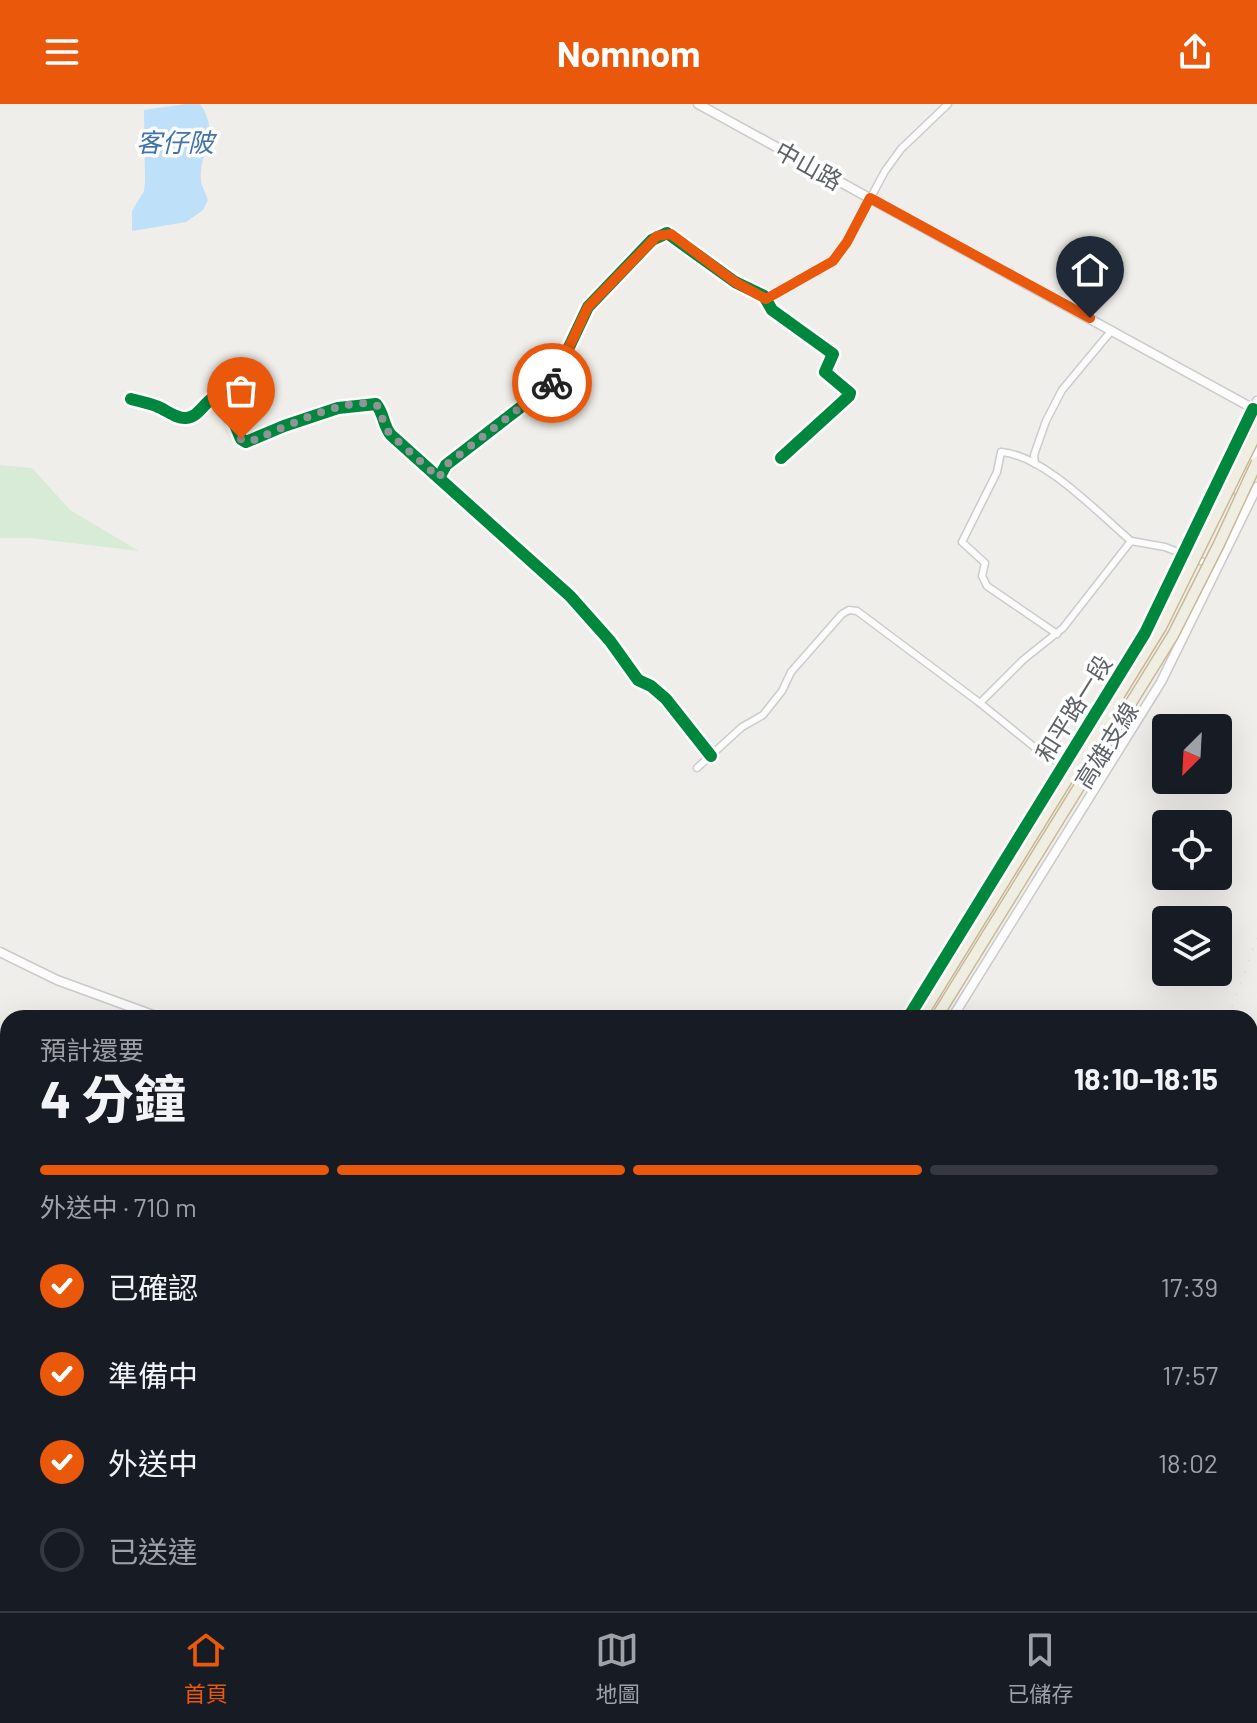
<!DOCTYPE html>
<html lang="zh-TW">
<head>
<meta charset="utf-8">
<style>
  :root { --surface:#171b24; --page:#242831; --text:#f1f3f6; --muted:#9ea1a6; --line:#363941; --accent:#ea580c }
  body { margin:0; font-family:Barlow,"Noto Sans TC",sans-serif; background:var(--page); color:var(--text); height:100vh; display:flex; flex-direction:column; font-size:30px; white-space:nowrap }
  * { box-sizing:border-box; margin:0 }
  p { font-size:26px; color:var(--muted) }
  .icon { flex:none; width:44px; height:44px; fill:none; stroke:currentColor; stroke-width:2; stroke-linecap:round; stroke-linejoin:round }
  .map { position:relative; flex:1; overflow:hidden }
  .panel { position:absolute; left:0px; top:906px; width:1258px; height:602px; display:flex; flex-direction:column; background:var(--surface); border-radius:24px 24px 0 0; box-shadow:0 8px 32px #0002 }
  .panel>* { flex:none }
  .needle { width:52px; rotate:204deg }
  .fabs { position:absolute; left:1152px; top:610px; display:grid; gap:16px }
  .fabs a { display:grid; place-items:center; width:80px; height:80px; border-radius:8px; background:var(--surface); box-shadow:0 8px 32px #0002; font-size:40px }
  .pin { position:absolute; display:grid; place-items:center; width:68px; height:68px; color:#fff; margin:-82px -34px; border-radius:50% 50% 50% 0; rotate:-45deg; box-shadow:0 0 8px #0007 }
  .pin .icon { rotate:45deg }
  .courier { position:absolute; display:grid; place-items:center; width:80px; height:80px; margin:-40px; border:6px solid #ea580c; border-radius:50%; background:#fff; color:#222; box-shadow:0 2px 10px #0007 }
  .head em { font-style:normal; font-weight:700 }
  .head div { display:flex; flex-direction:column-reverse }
  .head { display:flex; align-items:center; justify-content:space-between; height:136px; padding:0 40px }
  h1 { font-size:52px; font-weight:700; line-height:60px }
  .bar { display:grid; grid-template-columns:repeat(4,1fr); gap:12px 8px; align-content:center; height:96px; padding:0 40px }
  .bar i { height:10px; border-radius:6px; background:var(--line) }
  .bar .current { background:var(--accent) }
  .bar p { grid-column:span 4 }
  ol { padding:0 40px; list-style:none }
  li { display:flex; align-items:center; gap:24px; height:88px }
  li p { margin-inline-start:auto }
  li .icon { padding:8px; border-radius:50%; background:var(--accent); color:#fff; stroke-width:4 }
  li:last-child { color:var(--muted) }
  li i { width:44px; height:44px; border:4px solid var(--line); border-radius:50% }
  header { display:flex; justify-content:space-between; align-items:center; height:104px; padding:0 40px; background:var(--accent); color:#fff; font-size:36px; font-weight:700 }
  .tabs { display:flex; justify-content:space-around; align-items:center; height:112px; border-top:2px solid var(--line); background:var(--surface); font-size:22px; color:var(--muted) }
  .tabs a { display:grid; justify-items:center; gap:4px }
  .tabs .current { color:var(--accent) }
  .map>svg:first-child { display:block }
  .green { fill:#d8ebd6 }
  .water { fill:#bfe0f9 }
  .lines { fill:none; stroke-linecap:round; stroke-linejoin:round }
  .stream { stroke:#bfe0f9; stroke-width:2 }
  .street-casing { stroke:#cbcccc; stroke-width:9 }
  .secondary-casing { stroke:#cacacb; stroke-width:11 }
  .highway-casing { stroke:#c8b996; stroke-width:13 }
  .street { stroke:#fdfcfc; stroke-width:6 }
  .secondary { stroke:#fdfcfc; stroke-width:8 }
  .highway { stroke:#f0ede3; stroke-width:10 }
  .rail { stroke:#e4e4e4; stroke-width:2; stroke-dasharray:2 10; stroke-linecap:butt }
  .highway-bridge-casing { stroke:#c8b996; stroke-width:13; stroke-linecap:butt }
  .highway-bridge { stroke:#f0ede3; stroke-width:10 }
  .cycleway-casing { stroke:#fff; stroke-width:17 }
  .cycleway { stroke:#00873e; stroke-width:12 }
  .done { stroke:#919496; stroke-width:8; stroke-dasharray:0 14.4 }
  .route { stroke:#ea580c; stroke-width:10 }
  .labels { text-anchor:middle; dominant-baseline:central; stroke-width:7; stroke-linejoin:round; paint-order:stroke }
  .street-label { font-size:24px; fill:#5f6368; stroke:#fff }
  .water-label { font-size:26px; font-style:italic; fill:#4174aa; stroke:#fff }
</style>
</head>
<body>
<header><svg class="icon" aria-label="menu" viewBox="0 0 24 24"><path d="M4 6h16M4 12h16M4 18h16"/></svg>Nomnom<svg class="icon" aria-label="share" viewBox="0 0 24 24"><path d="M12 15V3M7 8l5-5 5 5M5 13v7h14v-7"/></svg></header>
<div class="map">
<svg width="1257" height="1507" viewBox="0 0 1257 1507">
  <rect width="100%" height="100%" fill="#efeeea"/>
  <!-- green -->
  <path class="green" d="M0,361L32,364L70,406L139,447L30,434H0Z"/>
  <!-- water -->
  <path class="water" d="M186,0H200C222,31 198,48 201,77C202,83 206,90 208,96L203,106L186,118L132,127V107L144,87L145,78L144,6Z"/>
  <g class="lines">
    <!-- stream -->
    <g class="stream">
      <path d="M0,1355L8,1357"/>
      <path d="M83,1500L85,1507"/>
      <path d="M282,1500L293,1507"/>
      <path d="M143,1507L150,1500"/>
    </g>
    <defs>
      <g id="street">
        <path d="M766,195L833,157L847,138L885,67L901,45L948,0"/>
        <path d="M131,295C139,297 148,299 156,302C165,305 176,315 186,314C202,313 206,290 223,292L241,335L246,338L284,322L338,304L376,300C384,309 383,322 391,331L570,492L610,537L638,576L651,582L666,595L711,652"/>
        <path d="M1035,360L1034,351L1046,317L1062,286L1112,226"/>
        <path d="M439,374L446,361L552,279L588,203L652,136L667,129L735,178L764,192L772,206L833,250L825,268L850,289L849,292L781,354"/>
        <path d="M1057,530L987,482L982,472L985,459L962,438L997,368L1001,348C1044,351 1098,409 1131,437"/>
        <path d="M980,599L1023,556L1063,524L1131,437L1165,443L1211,461"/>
        <path d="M697,664L742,623L763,611L782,587L791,568L842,510L849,506L857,507L980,599L1044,651L1097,679"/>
      </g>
      <g id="secondary">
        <path d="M698,0L1254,305"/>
        <path d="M1240,395L1238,383L1257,343"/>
        <path d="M0,848L57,876L161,914"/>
        <path d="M908,914L1145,529L1257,297"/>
        <path d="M952,914L1161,578L1257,383"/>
        <path d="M1250,1083L1257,1086"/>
        <path d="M551,1507L555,1500"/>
        <path d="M571,1507L575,1500"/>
        <path d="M591,1507L596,1500"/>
      </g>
      <g id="highway">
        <path d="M563,1507L567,1500"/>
        <path d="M579,1507L583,1500"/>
      </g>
    </defs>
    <!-- street casing -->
    <use href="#street" class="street-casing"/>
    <!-- secondary casing -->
    <use href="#secondary" class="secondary-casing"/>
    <!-- highway casing -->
    <use href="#highway" class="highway-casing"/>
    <!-- street -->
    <use href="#street" class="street"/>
    <!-- secondary -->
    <use href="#secondary" class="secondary"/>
    <!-- highway -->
    <use href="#highway" class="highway"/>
    <!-- rail -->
    <g class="rail">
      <path d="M1228,914L1257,834"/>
      <path d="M1060,1507L1061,1500"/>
    </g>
    <defs>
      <g id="highway-bridge">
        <path d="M920,914L1161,523L1257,328"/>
        <path d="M936,914L1173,531L1219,440L1257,358"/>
      </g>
    </defs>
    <!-- highway-bridge casing -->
    <use href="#highway-bridge" class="highway-bridge-casing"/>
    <!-- highway-bridge -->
    <use href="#highway-bridge" class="highway-bridge"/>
    <defs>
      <g id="cycleway">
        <path d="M131,295C139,297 148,299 156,302C165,305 176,315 186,314C202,313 206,290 223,292L241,335L246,338L284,322L338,304L376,300C384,309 383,322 391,331L570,492L610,537L638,576L651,582L666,595L711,652"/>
        <path d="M439,374L446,361L552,279L588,203L652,136L667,129L735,178L764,192L772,206L833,250L825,268L850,289L849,292L781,354"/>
        <path d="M908,914L1145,529L1253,305"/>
      </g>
    </defs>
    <!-- cycleway casing -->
    <use href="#cycleway" class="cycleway-casing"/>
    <!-- cycleway -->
    <use href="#cycleway" class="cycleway"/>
  </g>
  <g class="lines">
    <!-- done -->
    <path class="done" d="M241,335L249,338C277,327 350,289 378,302L386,325L391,331L439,374L446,361L552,279"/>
    <!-- route -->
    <path class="route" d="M552,279L588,203L657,132L671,130L735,178L766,195L833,157L847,138L870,94L1090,214"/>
  </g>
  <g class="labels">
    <!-- street labels -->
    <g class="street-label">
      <text transform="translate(809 61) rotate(29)">中山路</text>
      <text transform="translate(1073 604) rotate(-58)">和平路一段</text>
      <text transform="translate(1106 641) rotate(-58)">高雄支線</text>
    </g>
    <!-- water labels -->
    <g class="water-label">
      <text x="175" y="37">客仔陂</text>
    </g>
  </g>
</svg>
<div class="fabs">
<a><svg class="needle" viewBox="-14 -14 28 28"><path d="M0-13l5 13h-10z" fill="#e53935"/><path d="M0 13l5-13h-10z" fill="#9ea1a6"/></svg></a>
<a><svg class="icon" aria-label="locate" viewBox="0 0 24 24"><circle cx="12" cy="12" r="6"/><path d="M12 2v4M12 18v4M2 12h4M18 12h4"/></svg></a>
<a><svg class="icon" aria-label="layers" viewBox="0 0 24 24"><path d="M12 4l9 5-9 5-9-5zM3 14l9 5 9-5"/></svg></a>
</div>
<div class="pin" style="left:241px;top:335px;background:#ea580c"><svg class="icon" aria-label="bag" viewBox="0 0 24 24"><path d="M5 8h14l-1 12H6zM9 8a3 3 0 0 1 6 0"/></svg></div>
<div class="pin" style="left:1090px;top:214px;background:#1f2937"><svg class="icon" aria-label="home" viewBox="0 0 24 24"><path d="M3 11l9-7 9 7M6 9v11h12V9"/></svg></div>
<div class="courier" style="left:552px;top:279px"><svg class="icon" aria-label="bike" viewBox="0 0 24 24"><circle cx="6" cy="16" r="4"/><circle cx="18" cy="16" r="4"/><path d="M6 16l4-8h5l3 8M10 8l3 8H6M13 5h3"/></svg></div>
<section class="panel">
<div class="head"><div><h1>4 分鐘</h1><p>預計還要</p></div><em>18:10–18:15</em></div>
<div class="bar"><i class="current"></i><i class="current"></i><i class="current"></i><i></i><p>外送中 · 710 m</p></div>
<ol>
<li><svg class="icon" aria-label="check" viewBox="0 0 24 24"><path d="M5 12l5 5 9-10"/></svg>已確認<p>17:39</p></li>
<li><svg class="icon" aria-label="check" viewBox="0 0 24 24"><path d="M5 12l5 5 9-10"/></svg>準備中<p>17:57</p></li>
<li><svg class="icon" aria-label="check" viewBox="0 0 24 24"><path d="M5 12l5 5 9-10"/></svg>外送中<p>18:02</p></li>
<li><i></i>已送達</li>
</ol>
</section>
</div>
<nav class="tabs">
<a class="current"><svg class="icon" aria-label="home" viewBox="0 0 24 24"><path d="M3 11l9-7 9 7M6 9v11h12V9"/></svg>首頁</a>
<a><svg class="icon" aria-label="map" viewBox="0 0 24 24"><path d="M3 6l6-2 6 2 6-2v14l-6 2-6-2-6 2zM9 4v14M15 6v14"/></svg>地圖</a>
<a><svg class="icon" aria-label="saved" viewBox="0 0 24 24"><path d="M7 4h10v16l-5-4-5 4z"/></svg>已儲存</a>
</nav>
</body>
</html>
